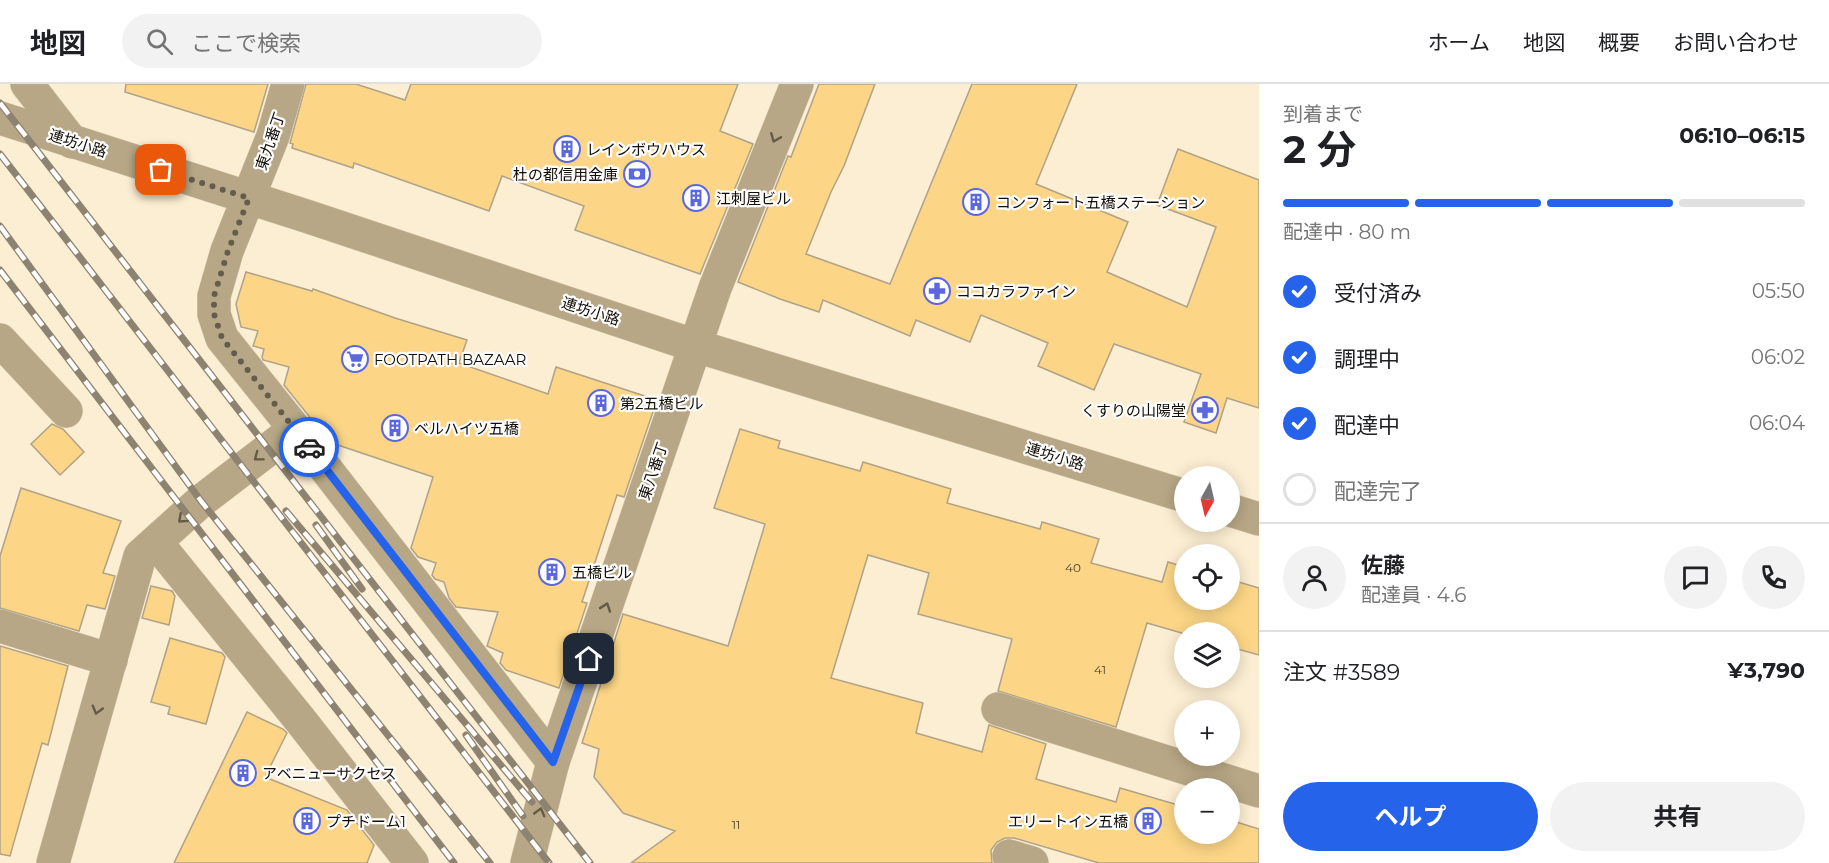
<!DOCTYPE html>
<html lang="ja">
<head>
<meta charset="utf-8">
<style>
  :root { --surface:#fff; --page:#f2f2f2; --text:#202124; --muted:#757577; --line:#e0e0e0; --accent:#2563eb }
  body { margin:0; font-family:Montserrat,"Noto Sans JP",sans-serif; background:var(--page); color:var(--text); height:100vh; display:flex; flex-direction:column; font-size:22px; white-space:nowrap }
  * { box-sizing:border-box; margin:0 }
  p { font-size:20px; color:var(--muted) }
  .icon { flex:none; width:33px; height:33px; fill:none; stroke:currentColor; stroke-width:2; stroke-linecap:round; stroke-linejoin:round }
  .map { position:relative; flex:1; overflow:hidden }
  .details { display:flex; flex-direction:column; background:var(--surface); width:570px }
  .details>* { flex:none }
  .needle { width:39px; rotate:188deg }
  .controls { position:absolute; left:1174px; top:382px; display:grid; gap:12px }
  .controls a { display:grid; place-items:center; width:66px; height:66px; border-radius:50%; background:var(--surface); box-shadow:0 3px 15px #0003; font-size:30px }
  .pin { position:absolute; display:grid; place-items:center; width:51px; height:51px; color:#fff; margin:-26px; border-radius:12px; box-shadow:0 3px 9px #0006 }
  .courier { position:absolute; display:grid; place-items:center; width:60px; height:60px; margin:-30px; border:4px solid #2563eb; border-radius:50%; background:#fff; color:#222; box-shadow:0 2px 8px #0007 }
  .head em { font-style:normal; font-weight:700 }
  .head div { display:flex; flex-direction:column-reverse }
  .head { display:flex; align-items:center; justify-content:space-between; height:102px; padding:0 24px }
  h1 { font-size:39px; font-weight:700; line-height:45px }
  .bar { display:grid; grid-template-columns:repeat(4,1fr); gap:9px 6px; align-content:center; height:72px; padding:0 24px }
  .bar i { height:8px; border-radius:4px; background:var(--line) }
  .bar .selected { background:var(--accent) }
  .bar p { grid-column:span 4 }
  .line { display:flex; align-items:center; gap:15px; padding:0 24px; border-top:2px solid var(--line) }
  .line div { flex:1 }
  .round { display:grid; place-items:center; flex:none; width:63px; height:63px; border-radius:32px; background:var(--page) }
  ol { padding:0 24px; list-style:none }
  li { display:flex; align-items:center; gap:18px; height:66px }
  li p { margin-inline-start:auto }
  li .icon { padding:6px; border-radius:50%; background:var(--accent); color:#fff; stroke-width:4 }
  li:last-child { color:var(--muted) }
  li i { width:33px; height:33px; border:3px solid var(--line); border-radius:50% }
  .action { display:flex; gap:12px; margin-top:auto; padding:12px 24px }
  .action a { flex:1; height:69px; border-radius:36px; background:var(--accent); color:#fff; font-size:24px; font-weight:700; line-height:69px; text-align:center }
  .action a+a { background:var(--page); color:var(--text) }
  header { display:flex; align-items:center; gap:36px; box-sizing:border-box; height:84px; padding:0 30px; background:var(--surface); border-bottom:2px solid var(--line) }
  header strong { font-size:28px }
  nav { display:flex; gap:33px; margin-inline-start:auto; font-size:21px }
  .search { width:420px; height:54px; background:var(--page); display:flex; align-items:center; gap:15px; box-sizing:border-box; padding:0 21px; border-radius:33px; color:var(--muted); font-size:22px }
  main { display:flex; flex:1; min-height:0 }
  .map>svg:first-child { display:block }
  .building { fill:#fcd686; stroke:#afa288; stroke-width:1.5 }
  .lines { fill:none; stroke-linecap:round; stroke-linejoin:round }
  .minor-casing { stroke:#d7cab1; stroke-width:34 }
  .minor { stroke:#b7a786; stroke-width:33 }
  .rail-casing { stroke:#8d8370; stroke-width:7 }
  .rail { stroke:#fdfdfd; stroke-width:4.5; stroke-dasharray:14; stroke-linecap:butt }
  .oneway { stroke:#645a46 }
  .done { stroke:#645c4d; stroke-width:6; stroke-dasharray:0 10.8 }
  .route { stroke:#2563eb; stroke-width:8 }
  .labels { text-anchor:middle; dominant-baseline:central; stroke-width:4.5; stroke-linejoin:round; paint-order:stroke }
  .number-label { font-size:12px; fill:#4c4025 }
  .street-label { font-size:15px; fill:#120e05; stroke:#fdfdfd }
  .poi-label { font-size:15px; fill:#120e05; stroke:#fdfdfd; text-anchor:start }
</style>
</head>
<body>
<header>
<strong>地図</strong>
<div class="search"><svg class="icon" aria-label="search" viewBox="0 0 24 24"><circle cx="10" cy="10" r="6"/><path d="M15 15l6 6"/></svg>ここで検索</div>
<nav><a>ホーム</a><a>地図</a><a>概要</a><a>お問い合わせ</a></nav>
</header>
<main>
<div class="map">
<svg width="1259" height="779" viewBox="0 0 1259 779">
  <rect width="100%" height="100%" fill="#fceed2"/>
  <!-- building -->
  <g class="building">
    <path d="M126,0H268L254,48L125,8Z"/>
    <path d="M306,0H356L405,16L411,0H738L720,47L753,60L700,190L575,146L584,122L502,92L489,127L354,79L353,84L292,64L293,60L290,59Z"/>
    <path d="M819,0H875L844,82L831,108L806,170L890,200L972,0H1077L1036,100L1128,138L1107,188L1187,223L1216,143L1157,121L1178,65L1259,96V324L1227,314L1216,349L1184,338L1201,290L1114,260L1094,306L1038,282L1048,259L981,231L970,258L916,236L910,252L823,216L819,228L780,215L738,198L788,72L791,73Z"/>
    <path d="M246,188L312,207L313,205L395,234L467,256L459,279L548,310L556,283L657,316L624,413L617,411L582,518L587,519L559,604L506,586L500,579L503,569L487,562L498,528L456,523L449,514L444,498L435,495L432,491L436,479L418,473L411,464L433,393L329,358L326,354L328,346L316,341L284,301L289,283L263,276L262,273L264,265L253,262L258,247L241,243L236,220Z"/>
    <path d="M52,340L63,345L84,368L60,391L31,360Z"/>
    <path d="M740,345L780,357L778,364L860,387L863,378L951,405L947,419L1040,445L1042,438L1099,455L1091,479L1162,498L1168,478L1185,483V516H1230V496H1232L1259,504V571L1230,563V549L1185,550L1147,539L1116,643L998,607L1012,555L918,530L929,489L868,471L831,594L923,619L916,649L982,668L989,641L1046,660L1036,695L1116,718L1120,704L1185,723V750H1230V736L1259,745V779H1099L1014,754H1005L997,758L991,766L992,779H631L675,747L623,729L594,693L599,665L582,659L623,530L728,562L765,440L714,424Z"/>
    <path d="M21,404L121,437L103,489L115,492L105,525L87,521L79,547L0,524V472Z"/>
    <path d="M151,502L172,507L175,512L169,541L142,534Z"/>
    <path d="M170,554L222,569L225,573L206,640L168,630L170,623L151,618Z"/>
    <path d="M0,562L68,582L48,661L42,659L10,772L0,770Z"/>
    <path d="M247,628L283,645L287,649L265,693L347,726L374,761L367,779H174Z"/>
  </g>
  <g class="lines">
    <defs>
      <g id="minor">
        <path d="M27,0L72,58"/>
        <path d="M0,34L306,132L696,262L1185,412"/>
        <path d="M0,256L66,327"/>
        <path d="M295,345L553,678"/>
        <path d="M1230,426L1259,435"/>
        <path d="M156,458L301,637L412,779"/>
        <path d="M0,542L111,576"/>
        <path d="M998,625L1259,707"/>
        <path d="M1009,772L1032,779"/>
        <path d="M53,779L140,472L201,417L295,345L222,254L214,230V212L227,167L273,52L288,0"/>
        <path d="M527,779L553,678L715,204L797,0"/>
      </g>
    </defs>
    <!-- minor casing -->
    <use href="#minor" class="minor-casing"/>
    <!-- minor -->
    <use href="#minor" class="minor"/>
    <defs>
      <g id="rail">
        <path d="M0,19L590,779"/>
        <path d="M0,70L549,779"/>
        <path d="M0,142L201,417L490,779"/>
        <path d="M0,186L454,779"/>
        <path d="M286,427L532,718"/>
        <path d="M316,441L362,505"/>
        <path d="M466,651L523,732"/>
      </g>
    </defs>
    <!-- rail casing -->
    <use href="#rail" class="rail-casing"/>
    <!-- rail -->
    <use href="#rail" class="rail"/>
  </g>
  <!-- one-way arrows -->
  <defs><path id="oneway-chevron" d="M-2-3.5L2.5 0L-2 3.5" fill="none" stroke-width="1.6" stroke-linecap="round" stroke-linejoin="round" transform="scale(1.5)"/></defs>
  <g class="oneway">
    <use href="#oneway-chevron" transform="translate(775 54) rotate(112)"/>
    <use href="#oneway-chevron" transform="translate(258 373) rotate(143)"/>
    <use href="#oneway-chevron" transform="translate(182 435) rotate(138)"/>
    <use href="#oneway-chevron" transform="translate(606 523) rotate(-71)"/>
    <use href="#oneway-chevron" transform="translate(97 626) rotate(106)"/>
    <use href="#oneway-chevron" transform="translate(540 728) rotate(-75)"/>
  </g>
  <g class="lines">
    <!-- done -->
    <path class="done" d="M161,86L249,114L228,167L214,212V230L222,254L309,363"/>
    <!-- route -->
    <path class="route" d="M309,363L553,678L589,575"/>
  </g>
  <!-- icons -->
  <defs>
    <symbol id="building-ring" viewBox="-11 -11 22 22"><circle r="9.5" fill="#fdfdfd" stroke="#5b67df" stroke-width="1.5"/><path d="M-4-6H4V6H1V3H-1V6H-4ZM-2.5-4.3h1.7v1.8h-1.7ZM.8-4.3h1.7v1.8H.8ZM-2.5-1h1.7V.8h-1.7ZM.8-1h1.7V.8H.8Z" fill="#5b67df"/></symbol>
    <symbol id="bank-ring" viewBox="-11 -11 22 22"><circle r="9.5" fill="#fdfdfd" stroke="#5b67df" stroke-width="1.5"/><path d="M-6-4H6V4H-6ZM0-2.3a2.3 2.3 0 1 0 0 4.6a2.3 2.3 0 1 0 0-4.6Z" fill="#5b67df"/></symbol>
    <symbol id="pharmacy-ring" viewBox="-11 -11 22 22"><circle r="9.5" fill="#fdfdfd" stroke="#5b67df" stroke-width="1.5"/><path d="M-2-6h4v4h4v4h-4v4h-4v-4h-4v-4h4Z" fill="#5b67df"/></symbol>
    <symbol id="supermarket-ring" viewBox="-11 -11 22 22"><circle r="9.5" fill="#fdfdfd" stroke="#5b67df" stroke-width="1.5"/><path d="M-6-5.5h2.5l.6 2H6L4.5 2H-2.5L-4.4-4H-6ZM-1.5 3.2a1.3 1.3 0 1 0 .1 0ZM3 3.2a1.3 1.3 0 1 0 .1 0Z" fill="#5b67df"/></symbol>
  </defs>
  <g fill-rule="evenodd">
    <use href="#building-ring" x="552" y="50" width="30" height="30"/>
    <use href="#bank-ring" x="622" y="75" width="30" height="30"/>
    <use href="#building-ring" x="681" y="99" width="30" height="30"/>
    <use href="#building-ring" x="961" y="103" width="30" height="30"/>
    <use href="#pharmacy-ring" x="922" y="192" width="30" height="30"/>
    <use href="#supermarket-ring" x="340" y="260" width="30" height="30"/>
    <use href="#building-ring" x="586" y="304" width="30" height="30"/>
    <use href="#pharmacy-ring" x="1190" y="311" width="30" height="30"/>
    <use href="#building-ring" x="380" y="329" width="30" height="30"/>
    <use href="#building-ring" x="537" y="473" width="30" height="30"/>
    <use href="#building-ring" x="228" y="674" width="30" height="30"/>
    <use href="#building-ring" x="292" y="722" width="30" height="30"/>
    <use href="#building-ring" x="1133" y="722" width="30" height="30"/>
  </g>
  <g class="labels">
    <!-- number labels -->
    <g class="number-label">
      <text x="1073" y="483">40</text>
      <text x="1100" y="585">41</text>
      <text x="736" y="740">11</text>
    </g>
    <!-- street labels -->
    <g class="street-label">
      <text transform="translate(270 57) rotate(-71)">東九番丁</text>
      <text transform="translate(78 59) rotate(18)">連坊小路</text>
      <text transform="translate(591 227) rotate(18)">連坊小路</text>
      <text transform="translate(1055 372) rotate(17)">連坊小路</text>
      <text transform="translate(653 387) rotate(-71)">東八番丁</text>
    </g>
    <!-- poi labels -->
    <g class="poi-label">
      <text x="586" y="65">レインボウハウス</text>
      <text x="618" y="90" text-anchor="end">杜の都信用金庫</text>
      <text x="716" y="114">江刺屋ビル</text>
      <text x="996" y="118">コンフォート五橋ステーション</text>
      <text x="956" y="207">ココカラファイン</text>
      <text x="374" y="275">FOOTPATH BAZAAR</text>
      <text x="620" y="319">第2五橋ビル</text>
      <text x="1186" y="326" text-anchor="end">くすりの山陽堂</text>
      <text x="414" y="344">ベルハイツ五橋</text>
      <text x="572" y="488">五橋ビル</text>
      <text x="262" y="689">アベニューサクセス</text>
      <text x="326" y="737">プチドーム1</text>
      <text x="1128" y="737" text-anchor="end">エリートイン五橋</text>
    </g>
  </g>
</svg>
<div class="controls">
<a><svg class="needle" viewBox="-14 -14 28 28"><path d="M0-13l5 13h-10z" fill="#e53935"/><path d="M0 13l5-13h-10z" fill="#757577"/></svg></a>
<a><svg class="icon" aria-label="locate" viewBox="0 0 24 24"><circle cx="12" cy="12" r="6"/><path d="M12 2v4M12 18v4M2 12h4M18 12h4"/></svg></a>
<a><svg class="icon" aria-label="layers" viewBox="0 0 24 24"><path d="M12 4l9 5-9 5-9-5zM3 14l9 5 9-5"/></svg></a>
<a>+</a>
<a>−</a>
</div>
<div class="pin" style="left:161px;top:86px;background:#ea580c"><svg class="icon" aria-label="bag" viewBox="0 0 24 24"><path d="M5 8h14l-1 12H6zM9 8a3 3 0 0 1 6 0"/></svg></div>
<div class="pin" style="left:589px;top:575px;background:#1f2937"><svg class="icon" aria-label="home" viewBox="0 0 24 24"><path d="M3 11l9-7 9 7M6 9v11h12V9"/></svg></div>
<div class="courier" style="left:309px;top:363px"><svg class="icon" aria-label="car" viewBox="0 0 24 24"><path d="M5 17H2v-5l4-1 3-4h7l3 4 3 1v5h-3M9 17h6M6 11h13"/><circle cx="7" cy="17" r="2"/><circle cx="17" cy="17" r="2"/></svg></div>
</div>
<section class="details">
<div class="head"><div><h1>2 分</h1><p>到着まで</p></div><em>06:10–06:15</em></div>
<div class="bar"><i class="selected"></i><i class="selected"></i><i class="selected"></i><i></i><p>配達中 · 80 m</p></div>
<ol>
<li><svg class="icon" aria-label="check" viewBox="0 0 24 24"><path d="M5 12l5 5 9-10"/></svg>受付済み<p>05:50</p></li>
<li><svg class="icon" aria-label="check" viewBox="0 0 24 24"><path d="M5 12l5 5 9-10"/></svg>調理中<p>06:02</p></li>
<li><svg class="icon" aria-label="check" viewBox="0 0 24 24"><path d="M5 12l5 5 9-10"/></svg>配達中<p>06:04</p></li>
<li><i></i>配達完了</li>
</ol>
<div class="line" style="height:108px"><a class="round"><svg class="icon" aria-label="person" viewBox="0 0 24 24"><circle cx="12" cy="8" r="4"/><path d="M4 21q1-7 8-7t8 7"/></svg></a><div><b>佐藤</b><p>配達員 · 4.6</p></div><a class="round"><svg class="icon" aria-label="chat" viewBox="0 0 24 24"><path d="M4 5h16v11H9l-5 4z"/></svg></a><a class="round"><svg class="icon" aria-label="phone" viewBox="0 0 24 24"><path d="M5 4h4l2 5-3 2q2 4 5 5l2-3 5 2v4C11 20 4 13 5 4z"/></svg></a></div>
<div class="line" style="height:78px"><div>注文 #3589</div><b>¥3,790</b></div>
<div class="action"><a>ヘルプ</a><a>共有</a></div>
</section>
</main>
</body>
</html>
